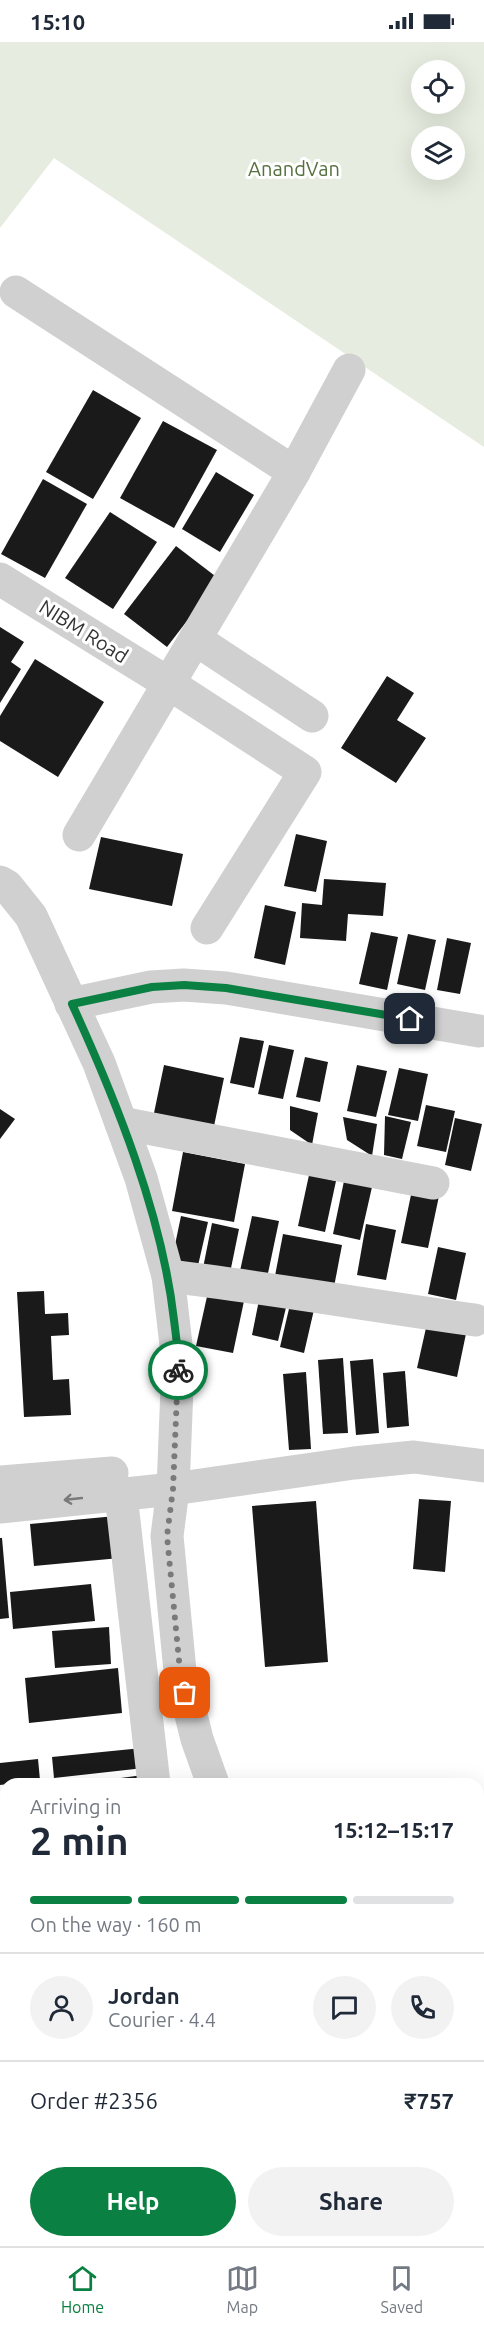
<!DOCTYPE html>
<html lang="en">
<head>
<meta charset="utf-8">
<style>
  :root { --surface:#fff; --page:#f2f2f3; --text:#1f2937; --muted:#747a83; --line:#e0e1e3; --accent:#0b8043 }
  body { margin:0; font-family:Ubuntu,sans-serif; background:var(--page); color:var(--text); height:100vh; display:flex; flex-direction:column; font-size:22px; white-space:nowrap }
  * { box-sizing:border-box; margin:0 }
  p { font-size:20px; color:var(--muted) }
  .icon { flex:none; width:33px; height:33px; fill:none; stroke:currentColor; stroke-width:2; stroke-linecap:round; stroke-linejoin:round }
  .map { position:relative; flex:1; overflow:hidden }
  .drawer { position:absolute; left:0px; top:1736px; width:484px; height:470px; display:flex; flex-direction:column; background:var(--surface); border-radius:18px 18px 0 0; box-shadow:0 6px 24px #0002 }
  .drawer>* { flex:none }
  .fabs { position:absolute; left:411px; top:18px; display:grid; gap:12px }
  .fabs a { display:grid; place-items:center; width:54px; height:54px; border-radius:50%; background:var(--surface); box-shadow:0 6px 24px #0002; font-size:30px }
  .pin { position:absolute; display:grid; place-items:center; width:51px; height:51px; color:#fff; margin:-26px; border-radius:12px; box-shadow:0 3px 9px #0006 }
  .courier { position:absolute; display:grid; place-items:center; width:60px; height:60px; margin:-30px; border:4px solid #0b8043; border-radius:50%; background:#fff; color:#222; box-shadow:0 2px 8px #0007 }
  .summary em { font-style:normal; font-weight:600 }
  .summary div { display:flex; flex-direction:column-reverse }
  .summary { display:flex; align-items:center; justify-content:space-between; height:102px; padding:0 30px }
  h1 { font-size:39px; font-weight:600; line-height:45px }
  .bar { display:grid; grid-template-columns:repeat(4,1fr); gap:9px 6px; align-content:center; height:72px; padding:0 30px }
  .bar i { height:8px; border-radius:4px; background:var(--line) }
  .bar .selected { background:var(--accent) }
  .bar p { grid-column:span 4 }
  .line { display:flex; align-items:center; gap:15px; padding:0 30px; border-top:2px solid var(--line) }
  .line div { flex:1 }
  .round { display:grid; place-items:center; flex:none; width:63px; height:63px; border-radius:32px; background:var(--page) }
  .action { display:flex; gap:12px; margin-top:auto; padding:12px 30px }
  .action a { flex:1; height:69px; border-radius:36px; background:var(--accent); color:#fff; font-size:24px; font-weight:600; line-height:69px; text-align:center }
  .action a+a { background:var(--page); color:var(--text) }
  .status { display:flex; justify-content:space-between; align-items:center; height:42px; padding:0 30px; background:var(--surface); direction:ltr }
  .status svg { height:16px; fill:currentColor }
  .dock { display:flex; justify-content:space-around; align-items:center; height:84px; border-top:2px solid var(--line); background:var(--surface); font-size:16px; color:var(--muted) }
  .dock a { display:grid; justify-items:center; gap:3px }
  .dock .selected { color:var(--accent) }
  .map>svg:first-child { display:block }
  .green { fill:#e6ecdf; fill-rule:evenodd }
  .building { fill:#1a1a1a }
  .lines { fill:none; stroke-linecap:round; stroke-linejoin:round }
  .minor { stroke:#d0d0d0; stroke-width:33 }
  .oneway { stroke:#7a7a7a }
  .done { stroke:#7a7a7a; stroke-width:6; stroke-dasharray:0 10.8 }
  .route { stroke:#0b8043; stroke-width:8 }
  .labels { text-anchor:middle; dominant-baseline:central; stroke-width:6; stroke-linejoin:round; paint-order:stroke }
  .park-label { font-size:20px; fill:#56703f; stroke:#fff }
  .street-label { font-size:20px; fill:#333; stroke:#fff }
</style>
</head>
<body>
<div class="status"><b>15:10</b><svg viewBox="0 0 49 12"><path d="M0 12V9h3v3zM5 12V6h3v6zM10 12V3h3v9zM15 12V0h3v12zM26 1h20v11H26zM47 4h2v5h-2z"/></svg></div>
<div class="map">
<svg width="484" height="2204" viewBox="0 0 484 2204">
  <rect width="100%" height="100%" fill="#fff"/>
  <!-- green -->
  <path class="green" d="M0,0H484V405L54,116L0,186ZM422,28H454V62H422ZM422,94H454V128H422Z"/>
  <!-- building -->
  <g class="building">
    <path d="M93,348L141,376L93,457L46,430Z"/>
    <path d="M163,379L217,408L174,486L120,456Z"/>
    <path d="M216,430L254,453L220,510L182,487Z"/>
    <path d="M43,437L87,462L45,536L1,512Z"/>
    <path d="M110,470L157,500L113,567L65,536Z"/>
    <path d="M176,504L219,537L167,605L124,572Z"/>
    <path d="M0,585L24,600L11,620L21,627L0,661Z"/>
    <path d="M35,617L104,660L58,735L0,699V674Z"/>
    <path d="M387,634L414,651L397,678L426,696L396,741L341,706Z"/>
    <path d="M296,792L327,799L316,850L284,844Z"/>
    <path d="M101,795L183,812L172,864L89,847Z"/>
    <path d="M324,837L386,841L383,874L348,872L346,899L300,896L302,861L322,863Z"/>
    <path d="M265,863L296,870L285,923L254,916Z"/>
    <path d="M371,890L398,895L387,948L359,942Z"/>
    <path d="M408,892L436,898L425,948L397,942Z"/>
    <path d="M447,896L471,901L460,952L437,948Z"/>
    <path d="M240,995L264,999L254,1046L230,1041Z"/>
    <path d="M269,1003L294,1008L283,1057L258,1052Z"/>
    <path d="M305,1015L328,1020L320,1060L296,1055Z"/>
    <path d="M164,1023L224,1036L214,1084L154,1071Z"/>
    <path d="M357,1023L387,1029L376,1075L347,1069Z"/>
    <path d="M399,1026L428,1032L418,1079L388,1073Z"/>
    <path d="M426,1063L455,1069L446,1110L417,1104Z"/>
    <path d="M290,1064L318,1071L312,1103L290,1088Z"/>
    <path d="M0,1067L15,1077L0,1097Z"/>
    <path d="M385,1074L411,1080L402,1117L384,1113Z"/>
    <path d="M343,1075L377,1082L372,1114L347,1098Z"/>
    <path d="M455,1076L482,1082L471,1129L445,1123Z"/>
    <path d="M183,1110L245,1122L234,1180L172,1169Z"/>
    <path d="M309,1133L336,1139L325,1190L298,1184Z"/>
    <path d="M344,1139L372,1145L360,1198L333,1192Z"/>
    <path d="M412,1148L439,1154L428,1206L401,1201Z"/>
    <path d="M181,1174L208,1180L197,1228L171,1222Z"/>
    <path d="M252,1174L279,1179L267,1236L240,1229Z"/>
    <path d="M212,1181L239,1187L229,1236L202,1231Z"/>
    <path d="M366,1182L396,1188L386,1238L357,1233Z"/>
    <path d="M283,1192L342,1203L334,1245L275,1234Z"/>
    <path d="M438,1205L466,1211L456,1258L428,1252Z"/>
    <path d="M261,1248L289,1253L278,1299L252,1293Z"/>
    <path d="M44,1249L45,1272L68,1271L69,1293L51,1294L53,1338L69,1337L71,1373L24,1375L17,1250Z"/>
    <path d="M208,1250L244,1259L233,1311L196,1304Z"/>
    <path d="M292,1254L316,1259L304,1311L280,1305Z"/>
    <path d="M428,1277L468,1282L457,1335L417,1326Z"/>
    <path d="M343,1316L348,1391L323,1392L318,1318Z"/>
    <path d="M373,1317L379,1391L356,1393L350,1319Z"/>
    <path d="M405,1329L409,1384L387,1386L383,1331Z"/>
    <path d="M306,1330L311,1407L289,1408L283,1332Z"/>
    <path d="M419,1457L451,1459L445,1530L413,1527Z"/>
    <path d="M316,1459L328,1620L265,1625L252,1464Z"/>
    <path d="M116,1474L120,1516L34,1524L30,1482Z"/>
    <path d="M0,1496H2L9,1576L0,1577Z"/>
    <path d="M91,1542L95,1579L13,1587L10,1550Z"/>
    <path d="M109,1585L111,1622L55,1626L52,1589Z"/>
    <path d="M118,1626L122,1671L29,1681L25,1636Z"/>
    <path d="M142,1706L144,1726L54,1736L52,1715Z"/>
    <path d="M38,1717L40,1738L0,1743V1721Z"/>
    <path d="M143,1733L144,1742H92L91,1740Z"/>
    <path d="M0,1767H6V1785L0,1786Z"/>
    <path d="M6,1788V1832H0V1789Z"/>
    <path d="M6,1837V1877H0V1838Z"/>
    <path d="M6,1973V2011H0V1974Z"/>
    <path d="M0,2044H6V2077L0,2078Z"/>
  </g>
  <g class="lines">
    <!-- minor -->
    <g class="minor">
      <path d="M16,250L294,430"/>
      <path d="M0,537L168,641L305,730L207,886"/>
      <path d="M195,597L312,674"/>
      <path d="M79,793L294,430L349,328"/>
      <path d="M0,840L7,844L31,874L99,1021L141,1136L168,1234L178,1320L173,1447L167,1494L180,1629L197,1697L213,1742"/>
      <path d="M71,962L151,945L184,943L226,946L479,989"/>
      <path d="M121,1081L433,1141"/>
      <path d="M168,1234C270,1246 372,1264 475,1278"/>
      <path d="M0,1440L112,1431"/>
      <path d="M121,1453L154,1742"/>
      <path d="M0,1465L173,1447L354,1421L414,1415L484,1424"/>
      <path d="M478,1996L484,1999"/>
      <path d="M0,2088H6"/>
      <path d="M478,2172L484,2166"/>
      <path d="M447,2204L452,2199"/>
    </g>
  </g>
  <!-- one-way arrows -->
  <defs><path id="oneway-shaft" d="M-6 0H5M1.5-3L5.5 0L1.5 3" fill="none" stroke-width="1.6" stroke-linecap="round" stroke-linejoin="round" transform="scale(1.5)"/></defs>
  <use class="oneway" href="#oneway-shaft" transform="translate(73 1457) rotate(174)"/>
  <g class="lines">
    <!-- done -->
    <path class="done" d="M178,1328L173,1447L167,1494L180,1629L185,1651"/>
    <!-- route -->
    <path class="route" d="M178,1328C179,1312 176,1295 174,1278C162,1172 116,1058 72,962L152,945L184,943L226,946L410,977"/>
  </g>
  <g class="labels">
    <!-- park labels -->
    <g class="park-label">
      <text x="294" y="126">AnandVan</text>
    </g>
    <!-- street labels -->
    <g class="street-label">
      <text transform="translate(84 589) rotate(32)">NIBM Road</text>
    </g>
  </g>
</svg>
<div class="fabs">
<a><svg class="icon" aria-label="locate" viewBox="0 0 24 24"><circle cx="12" cy="12" r="6"/><path d="M12 2v4M12 18v4M2 12h4M18 12h4"/></svg></a>
<a><svg class="icon" aria-label="layers" viewBox="0 0 24 24"><path d="M12 4l9 5-9 5-9-5zM3 14l9 5 9-5"/></svg></a>
</div>
<div class="pin" style="left:185px;top:1651px;background:#ea580c"><svg class="icon" aria-label="bag" viewBox="0 0 24 24"><path d="M5 8h14l-1 12H6zM9 8a3 3 0 0 1 6 0"/></svg></div>
<div class="pin" style="left:410px;top:977px;background:#1f2937"><svg class="icon" aria-label="home" viewBox="0 0 24 24"><path d="M3 11l9-7 9 7M6 9v11h12V9"/></svg></div>
<div class="courier" style="left:178px;top:1328px"><svg class="icon" aria-label="bike" viewBox="0 0 24 24"><circle cx="6" cy="16" r="4"/><circle cx="18" cy="16" r="4"/><path d="M6 16l4-8h5l3 8M10 8l3 8H6M13 5h3"/></svg></div>
<section class="drawer">
<div class="summary"><div><h1>2 min</h1><p>Arriving in</p></div><em>15:12–15:17</em></div>
<div class="bar"><i class="selected"></i><i class="selected"></i><i class="selected"></i><i></i><p>On the way · 160 m</p></div>
<div class="line" style="height:108px"><a class="round"><svg class="icon" aria-label="person" viewBox="0 0 24 24"><circle cx="12" cy="8" r="4"/><path d="M4 21q1-7 8-7t8 7"/></svg></a><div><b>Jordan</b><p>Courier · 4.4</p></div><a class="round"><svg class="icon" aria-label="chat" viewBox="0 0 24 24"><path d="M4 5h16v11H9l-5 4z"/></svg></a><a class="round"><svg class="icon" aria-label="phone" viewBox="0 0 24 24"><path d="M5 4h4l2 5-3 2q2 4 5 5l2-3 5 2v4C11 20 4 13 5 4z"/></svg></a></div>
<div class="line" style="height:78px"><div>Order #2356</div><b>₹757</b></div>
<div class="action"><a>Help</a><a>Share</a></div>
</section>
</div>
<nav class="dock">
<a class="selected"><svg class="icon" aria-label="home" viewBox="0 0 24 24"><path d="M3 11l9-7 9 7M6 9v11h12V9"/></svg>Home</a>
<a><svg class="icon" aria-label="map" viewBox="0 0 24 24"><path d="M3 6l6-2 6 2 6-2v14l-6 2-6-2-6 2zM9 4v14M15 6v14"/></svg>Map</a>
<a><svg class="icon" aria-label="saved" viewBox="0 0 24 24"><path d="M7 4h10v16l-5-4-5 4z"/></svg>Saved</a>
</nav>
</body>
</html>
